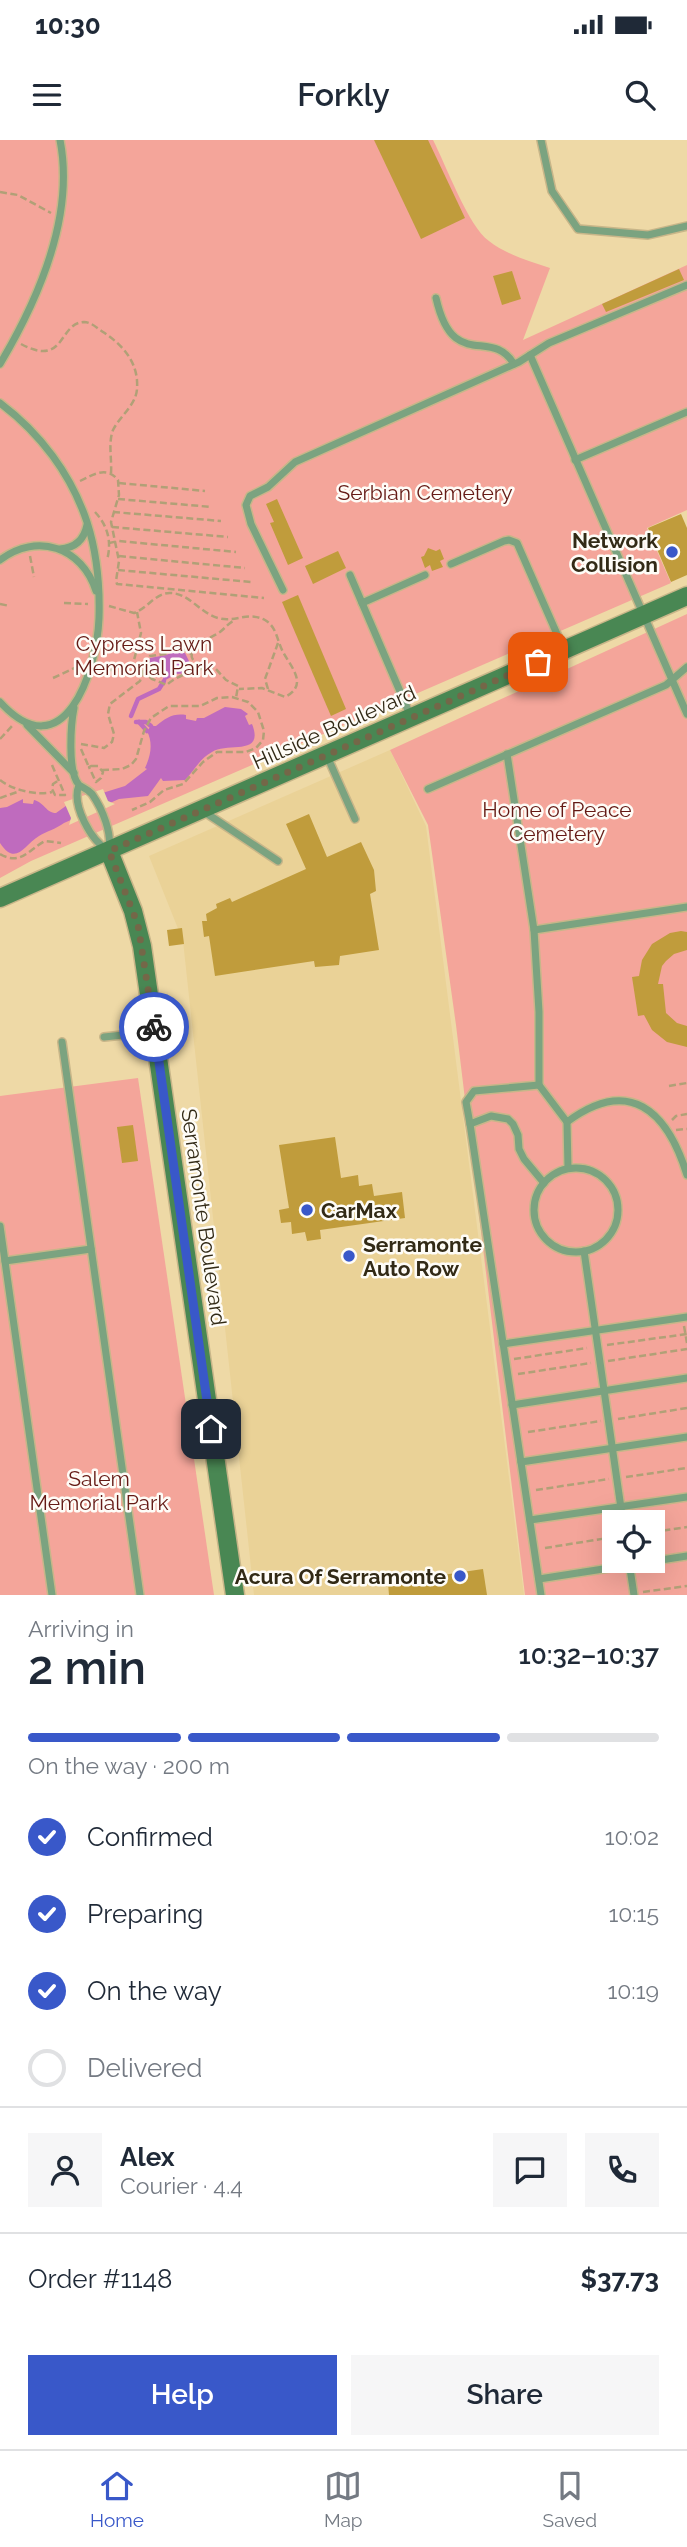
<!DOCTYPE html>
<html lang="en">
<head>
<meta charset="utf-8">
<style>
  :root { --surface:#fff; --page:#f6f6f7; --text:#1f2937; --muted:#747a83; --line:#e0e1e3; --accent:#3958c9 }
  body { margin:0; font-family:Raleway,sans-serif; background:var(--page); color:var(--text); height:100vh; display:flex; flex-direction:column; font-size:26px; white-space:nowrap }
  * { box-sizing:border-box; margin:0 }
  p { font-size:23px; color:var(--muted) }
  .icon { flex:none; width:38px; height:38px; fill:none; stroke:currentColor; stroke-width:2; stroke-linecap:round; stroke-linejoin:round }
  .map { position:relative; height:1455px; overflow:hidden }
  .side { display:flex; flex-direction:column; background:var(--surface); flex:1 }
  .side>* { flex:none }
  .fabs { position:absolute; left:602px; top:1370px; display:grid; gap:14px }
  .fabs a { display:grid; place-items:center; width:63px; height:63px; border-radius:0px; background:var(--surface); box-shadow:0 7px 28px #0002; font-size:35px }
  .pin { position:absolute; display:grid; place-items:center; width:60px; height:60px; color:#fff; margin:-30px; border-radius:14px; box-shadow:0 4px 10px #0006 }
  .courier { position:absolute; display:grid; place-items:center; width:70px; height:70px; margin:-35px; border:5px solid #3958c9; border-radius:50%; background:#fff; color:#222; box-shadow:0 2px 9px #0007 }
  .overview em { font-style:normal; font-weight:600 }
  .overview div { display:flex; flex-direction:column-reverse }
  .overview { display:flex; align-items:center; justify-content:space-between; height:119px; padding:0 28px }
  h1 { font-size:46px; font-weight:600; line-height:52px }
  .bar { display:grid; grid-template-columns:repeat(4,1fr); gap:10px 7px; align-content:center; height:84px; padding:0 28px }
  .bar i { height:9px; border-radius:5px; background:var(--line) }
  .bar .active { background:var(--accent) }
  .bar p { grid-column:span 4 }
  .line { display:flex; align-items:center; gap:18px; padding:0 28px; border-top:2px solid var(--line) }
  .line div { flex:1 }
  .round { display:grid; place-items:center; flex:none; width:74px; height:74px; border-radius:0px; background:var(--page) }
  ol { padding:0 28px; list-style:none }
  li { display:flex; align-items:center; gap:21px; height:77px }
  li p { margin-inline-start:auto }
  li .icon { padding:7px; border-radius:50%; background:var(--accent); color:#fff; stroke-width:4 }
  li:last-child { color:var(--muted) }
  li i { width:38px; height:38px; border:4px solid var(--line); border-radius:50% }
  .primary-button { display:flex; gap:14px; margin-top:auto; padding:14px 28px }
  .primary-button a { flex:1; height:80px; border-radius:0px; background:var(--accent); color:#fff; font-size:28px; font-weight:600; line-height:80px; text-align:center }
  .primary-button a+a { background:var(--page); color:var(--text) }
  .status { display:flex; justify-content:space-between; align-items:center; height:49px; padding:0 35px; background:var(--surface); direction:ltr }
  .status svg { height:19px; fill:currentColor }
  header { display:flex; justify-content:space-between; align-items:center; height:91px; padding:0 28px; background:var(--surface); font-size:32px; font-weight:600 }
  .tab-bar { display:flex; justify-content:space-around; align-items:center; height:98px; border-top:2px solid var(--line); background:var(--surface); font-size:19px; color:var(--muted) }
  .tab-bar a { display:grid; justify-items:center; gap:4px }
  .tab-bar .active { color:var(--accent) }
  .map>svg:first-child { display:block }
  .built { fill:#ead297 }
  .green { fill:#f4a59a; fill-rule:evenodd }
  .water { fill:#bf6bbe }
  .pier { fill:#eed9a6 }
  .lines { fill:none; stroke-linecap:round; stroke-linejoin:round }
  .stream { stroke:#bf6bbe; stroke-width:4.5 }
  .building { fill:#c09c3c }
  .service-casing { stroke:#c8b689; stroke-width:10 }
  .secondary-casing { stroke:#c8b689; stroke-width:21 }
  .path { stroke:#b1a077; stroke-width:2.5; stroke-dasharray:7 3.5; stroke-linecap:butt }
  .service { stroke:#7ba380; stroke-width:7 }
  .secondary { stroke:#498753; stroke-width:18 }
  .done { stroke:#746748; stroke-width:7; stroke-dasharray:0 12.6 }
  .route { stroke:#3958c9; stroke-width:9 }
  .poi-dot { fill:#3958c9; stroke:#fefcf7; stroke-width:2.5 }
  .labels { text-anchor:middle; dominant-baseline:central; stroke-width:5; stroke-linejoin:round; paint-order:stroke }
  .park-label { font-size:21px; fill:#651a15; stroke:#fefcf7 }
  .poi-label { font-size:21px; font-weight:bold; fill:#322a16; stroke:#fefcf7; text-anchor:end }
  .street-label { font-size:21px; fill:#322a16; stroke:#fefcf7 }
</style>
</head>
<body>
<div class="status"><b>10:30</b><svg viewBox="0 0 49 12"><path d="M0 12V9h3v3zM5 12V6h3v6zM10 12V3h3v9zM15 12V0h3v12zM26 1h20v11H26zM47 4h2v5h-2z"/></svg></div>
<header><svg class="icon" aria-label="menu" viewBox="0 0 24 24"><path d="M4 6h16M4 12h16M4 18h16"/></svg>Forkly<svg class="icon" aria-label="search" viewBox="0 0 24 24"><circle cx="10" cy="10" r="6"/><path d="M15 15l6 6"/></svg></header>
<div class="map">
<svg width="687" height="1455" viewBox="0 0 687 1455">
  <rect width="100%" height="100%" fill="#eed9a6"/>
  <!-- built -->
  <path class="built" d="M390,610L426,686L524,1455H254L183,801L149,716Z"/>
  <!-- green -->
  <g class="green">
    <path d="M0,0H433C446,25 468,86 489,101C507,115 529,121 550,128L523,200L687,125V370L647,388L671,443L31,721L0,738Z"/>
    <path d="M687,474V1455H525L456,885L428,685L390,610ZM614,1382H653V1421H614Z"/>
    <path d="M138,938L214,1455H0V956Z"/>
  </g>
  <!-- water -->
  <g class="water">
    <path d="M179,510L185,513L191,525L189,533L176,534L164,541L162,535L153,534L148,531L147,524L150,518L166,515Z"/>
    <path d="M225,567L241,569L248,574L245,576L249,585L252,584C265,617 227,602 212,612C200,618 194,631 185,640L163,641L161,638L148,656L119,659L64,683C56,689 47,691 39,696C24,705 16,727 0,703V668L7,667L23,659V663L33,664L34,660C44,662 46,673 56,673L70,663L125,646L147,629L145,628C151,615 153,603 147,591L151,586H156C166,578 173,573 186,575V579L196,581L197,578H204Z"/>
  </g>
  <!-- pier -->
  <path class="pier" d="M103,649L108,661L115,664L69,685L71,678L64,662Z"/>
  <g class="lines">
    <!-- stream -->
    <g class="stream">
      <path d="M131,576L138,559L159,549L164,541"/>
      <path d="M136,582H146L151,586"/>
      <path d="M139,582L147,591"/>
    </g>
  </g>
  <!-- building -->
  <g class="building">
    <path d="M374,0H428L465,78L421,99Z"/>
    <path d="M679,129L684,140L606,172L602,164Z"/>
    <path d="M512,131L521,159L502,165L493,136Z"/>
    <path d="M277,359L303,418L288,425L270,383L274,382L266,364Z"/>
    <path d="M681,374L687,388V435L671,442L648,388Z"/>
    <path d="M428,408L436,411L440,409L444,419L440,421L443,427L432,431L430,425L425,428L421,417L424,416Z"/>
    <path d="M338,411L346,428L313,444L305,426Z"/>
    <path d="M298,455L346,569L331,576L282,462Z"/>
    <path d="M309,674L327,717L361,702L374,730L376,751L370,754L379,810L340,816L339,825L315,827L314,821L215,836L209,796L204,797L202,781H207L206,774L217,768L216,764L230,758L232,762L306,729L286,684Z"/>
    <path d="M182,788L184,804L169,806L167,790Z"/>
    <path d="M681,791L687,792V810L674,814L666,821L662,826L658,844H663L666,873L677,883L687,886V907L667,902L652,890L644,875L638,876L632,837L639,836L642,820L652,804L670,793Z"/>
    <path d="M133,985L138,1021L122,1023L117,987Z"/>
    <path d="M335,997L341,1038L358,1035L359,1046L372,1044L374,1056L402,1052L405,1078L320,1090L321,1099L307,1101L305,1092L292,1094L291,1082L281,1083L279,1070L289,1068L279,1005Z"/>
    <path d="M483,1429L487,1455H389L388,1443Z"/>
  </g>
  <g class="lines">
    <defs>
      <g id="service">
        <path d="M541,0L552,51L578,89L648,95L687,86"/>
        <path d="M436,158C453,233 491,186 514,224"/>
        <path d="M530,215L687,574"/>
        <path d="M0,224C38,160 75,76 60,0"/>
        <path d="M0,263C40,293 71,334 87,382C97,413 100,446 99,478C97,531 64,632 0,562"/>
        <path d="M575,320L687,272"/>
        <path d="M60,409C75,408 84,400 87,385"/>
        <path d="M0,420C37,392 82,407 96,451"/>
        <path d="M451,424L504,401L509,400L517,403L564,510"/>
        <path d="M350,435L411,577"/>
        <path d="M283,450L251,384L246,365L250,356L268,347L295,322L519,222L549,203L687,145"/>
        <path d="M362,463L425,435"/>
        <path d="M74,568C71,583 67,632 79,645C83,648 88,649 92,654C103,670 112,693 109,711C91,701 71,665 79,645"/>
        <path d="M27,585L74,633"/>
        <path d="M507,614L534,790L539,872V945L567,982C629,936 667,970 687,1035"/>
        <path d="M327,616L355,679"/>
        <path d="M428,649L666,545L687,527"/>
        <path d="M203,671L278,721"/>
        <path d="M534,790L687,767"/>
        <path d="M104,897L152,892"/>
        <path d="M62,902L140,1455"/>
        <path d="M539,945L474,951L466,962L470,984L491,976L508,979L513,984L518,995L519,1009L524,1019L544,1043"/>
        <path d="M567,982L568,1028"/>
        <path d="M470,984L541,1455"/>
        <circle cx="576" cy="1070" r="42"/>
        <path d="M0,1086L52,1455"/>
        <path d="M584,1111L623,1382"/>
        <path d="M5,1121L91,1109"/>
        <path d="M503,1204L687,1177"/>
        <path d="M512,1265L687,1238"/>
        <path d="M521,1322L687,1297"/>
        <path d="M530,1380L687,1357"/>
        <path d="M629,1422L634,1455"/>
        <path d="M539,1439L687,1416"/>
      </g>
      <g id="secondary">
        <path d="M109,711L133,771L142,806L235,1455"/>
        <path d="M0,758L687,456"/>
      </g>
    </defs>
    <!-- service casing -->
    <use href="#service" class="service-casing"/>
    <!-- secondary casing -->
    <use href="#secondary" class="secondary-casing"/>
    <!-- path -->
    <g class="path">
      <path d="M0,52L18,55L51,73"/>
      <path d="M21,204C66,228 58,183 84,182C91,182 97,188 103,192C123,205 139,223 137,249C136,265 120,276 113,290C108,303 112,319 111,333"/>
      <path d="M80,341C94,334 107,326 118,340L119,355L111,382L119,421L116,441L117,444L264,458"/>
      <path d="M119,343L205,351"/>
      <path d="M118,359L212,367"/>
      <path d="M95,372C108,386 112,402 107,420"/>
      <path d="M113,372L221,381"/>
      <path d="M112,387L228,397"/>
      <path d="M109,403L119,401L236,412"/>
      <path d="M30,416L34,437"/>
      <path d="M119,416L245,428"/>
      <path d="M118,430L251,442"/>
      <path d="M64,463L88,464"/>
      <path d="M0,464L10,466"/>
      <path d="M109,466L134,473C148,468 156,452 171,453C190,454 200,473 218,478C234,483 248,471 265,480C277,487 277,501 283,512C291,527 309,545 285,557L262,548L239,549"/>
      <path d="M133,524L152,539L167,545C175,536 202,527 214,527L226,540L238,546L236,558"/>
      <path d="M201,527C175,511 210,499 220,492C225,488 228,484 233,481"/>
      <path d="M100,531V529L121,531L133,524L141,493L137,472"/>
      <path d="M53,538L81,525"/>
      <path d="M268,549L265,539L278,503"/>
      <path d="M0,599L12,586"/>
      <path d="M81,604L104,608L112,602L114,594L108,574L110,564L140,541L150,516L165,514L179,508L192,514"/>
      <path d="M81,609L88,625"/>
      <path d="M52,625L65,655H55L52,649L53,644L59,640"/>
      <path d="M91,626H98L103,632L101,638L96,642L89,627Z"/>
      <path d="M102,630L122,629L131,625L136,619L144,591L151,578L169,566H200L217,558L232,557L248,562L258,572L264,591L263,600L256,608L246,612H217L203,622L183,644L164,650L150,662L132,670"/>
      <path d="M0,640C12,650 38,656 52,652"/>
      <path d="M0,658L20,651"/>
      <path d="M0,714C21,726 28,710 45,701L61,703"/>
      <path d="M669,946L687,943"/>
      <path d="M672,980L676,976L687,974"/>
      <path d="M676,990L687,989"/>
      <path d="M684,1186L687,1203"/>
      <path d="M607,1205L687,1194"/>
      <path d="M514,1219L587,1208"/>
      <path d="M608,1221L687,1209"/>
      <path d="M518,1234L591,1223"/>
      <path d="M618,1279L687,1268"/>
      <path d="M528,1292L601,1281"/>
      <path d="M626,1337L687,1328"/>
      <path d="M536,1350L609,1339"/>
      <path d="M653,1392L687,1387"/>
      <path d="M545,1408L614,1397"/>
      <path d="M643,1452L687,1446"/>
    </g>
    <!-- service -->
    <use href="#service" class="service"/>
    <!-- secondary -->
    <use href="#secondary" class="secondary"/>
  </g>
  <g class="lines">
    <!-- done -->
    <path class="done" d="M154,887L138,785L109,711L538,522"/>
    <!-- route -->
    <path class="route" d="M154,887L211,1289"/>
  </g>
  <!-- markers -->
  <g class="poi-dot">
    <circle cx="672" cy="412" r="7"/>
    <circle cx="307" cy="1070" r="7"/>
    <circle cx="349" cy="1116" r="7"/>
    <circle cx="460" cy="1436" r="7"/>
  </g>
  <g class="labels">
    <!-- park labels -->
    <g class="park-label">
      <text x="425" y="352">Serbian Cemetery</text>
      <text x="144" y="503">Cypress Lawn<tspan x="144" dy="24">Memorial Park</tspan></text>
      <text x="557" y="669">Home of Peace<tspan x="557" dy="24">Cemetery</tspan></text>
      <text x="99" y="1338">Salem<tspan x="99" dy="24">Memorial Park</tspan></text>
    </g>
    <!-- poi labels -->
    <g class="poi-label">
      <text x="658" y="400">Network<tspan x="658" dy="24">Collision</tspan></text>
      <text x="321" y="1070" text-anchor="start">CarMax</text>
      <text x="363" y="1104" text-anchor="start">Serramonte<tspan x="363" dy="24">Auto Row</tspan></text>
      <text x="446" y="1436">Acura Of Serramonte</text>
    </g>
    <!-- street labels -->
    <g class="street-label">
      <text transform="translate(334 587) rotate(-24)">Hillside Boulevard</text>
      <text transform="translate(204 1077) rotate(82)">Serramonte Boulevard</text>
    </g>
  </g>
</svg>
<div class="fabs">
<a><svg class="icon" aria-label="locate" viewBox="0 0 24 24"><circle cx="12" cy="12" r="6"/><path d="M12 2v4M12 18v4M2 12h4M18 12h4"/></svg></a>
</div>
<div class="pin" style="left:538px;top:522px;background:#ea580c"><svg class="icon" aria-label="bag" viewBox="0 0 24 24"><path d="M5 8h14l-1 12H6zM9 8a3 3 0 0 1 6 0"/></svg></div>
<div class="pin" style="left:211px;top:1289px;background:#1f2937"><svg class="icon" aria-label="home" viewBox="0 0 24 24"><path d="M3 11l9-7 9 7M6 9v11h12V9"/></svg></div>
<div class="courier" style="left:154px;top:887px"><svg class="icon" aria-label="bike" viewBox="0 0 24 24"><circle cx="6" cy="16" r="4"/><circle cx="18" cy="16" r="4"/><path d="M6 16l4-8h5l3 8M10 8l3 8H6M13 5h3"/></svg></div>
</div>
<section class="side">
<div class="overview"><div><h1>2 min</h1><p>Arriving in</p></div><em>10:32–10:37</em></div>
<div class="bar"><i class="active"></i><i class="active"></i><i class="active"></i><i></i><p>On the way · 200 m</p></div>
<ol>
<li><svg class="icon" aria-label="check" viewBox="0 0 24 24"><path d="M5 12l5 5 9-10"/></svg>Confirmed<p>10:02</p></li>
<li><svg class="icon" aria-label="check" viewBox="0 0 24 24"><path d="M5 12l5 5 9-10"/></svg>Preparing<p>10:15</p></li>
<li><svg class="icon" aria-label="check" viewBox="0 0 24 24"><path d="M5 12l5 5 9-10"/></svg>On the way<p>10:19</p></li>
<li><i></i>Delivered</li>
</ol>
<div class="line" style="height:126px"><a class="round"><svg class="icon" aria-label="person" viewBox="0 0 24 24"><circle cx="12" cy="8" r="4"/><path d="M4 21q1-7 8-7t8 7"/></svg></a><div><b>Alex</b><p>Courier · 4.4</p></div><a class="round"><svg class="icon" aria-label="chat" viewBox="0 0 24 24"><path d="M4 5h16v11H9l-5 4z"/></svg></a><a class="round"><svg class="icon" aria-label="phone" viewBox="0 0 24 24"><path d="M5 4h4l2 5-3 2q2 4 5 5l2-3 5 2v4C11 20 4 13 5 4z"/></svg></a></div>
<div class="line" style="height:91px"><div>Order #1148</div><b>$37.73</b></div>
<div class="primary-button"><a>Help</a><a>Share</a></div>
</section>
<nav class="tab-bar">
<a class="active"><svg class="icon" aria-label="home" viewBox="0 0 24 24"><path d="M3 11l9-7 9 7M6 9v11h12V9"/></svg>Home</a>
<a><svg class="icon" aria-label="map" viewBox="0 0 24 24"><path d="M3 6l6-2 6 2 6-2v14l-6 2-6-2-6 2zM9 4v14M15 6v14"/></svg>Map</a>
<a><svg class="icon" aria-label="saved" viewBox="0 0 24 24"><path d="M7 4h10v16l-5-4-5 4z"/></svg>Saved</a>
</nav>
</body>
</html>
